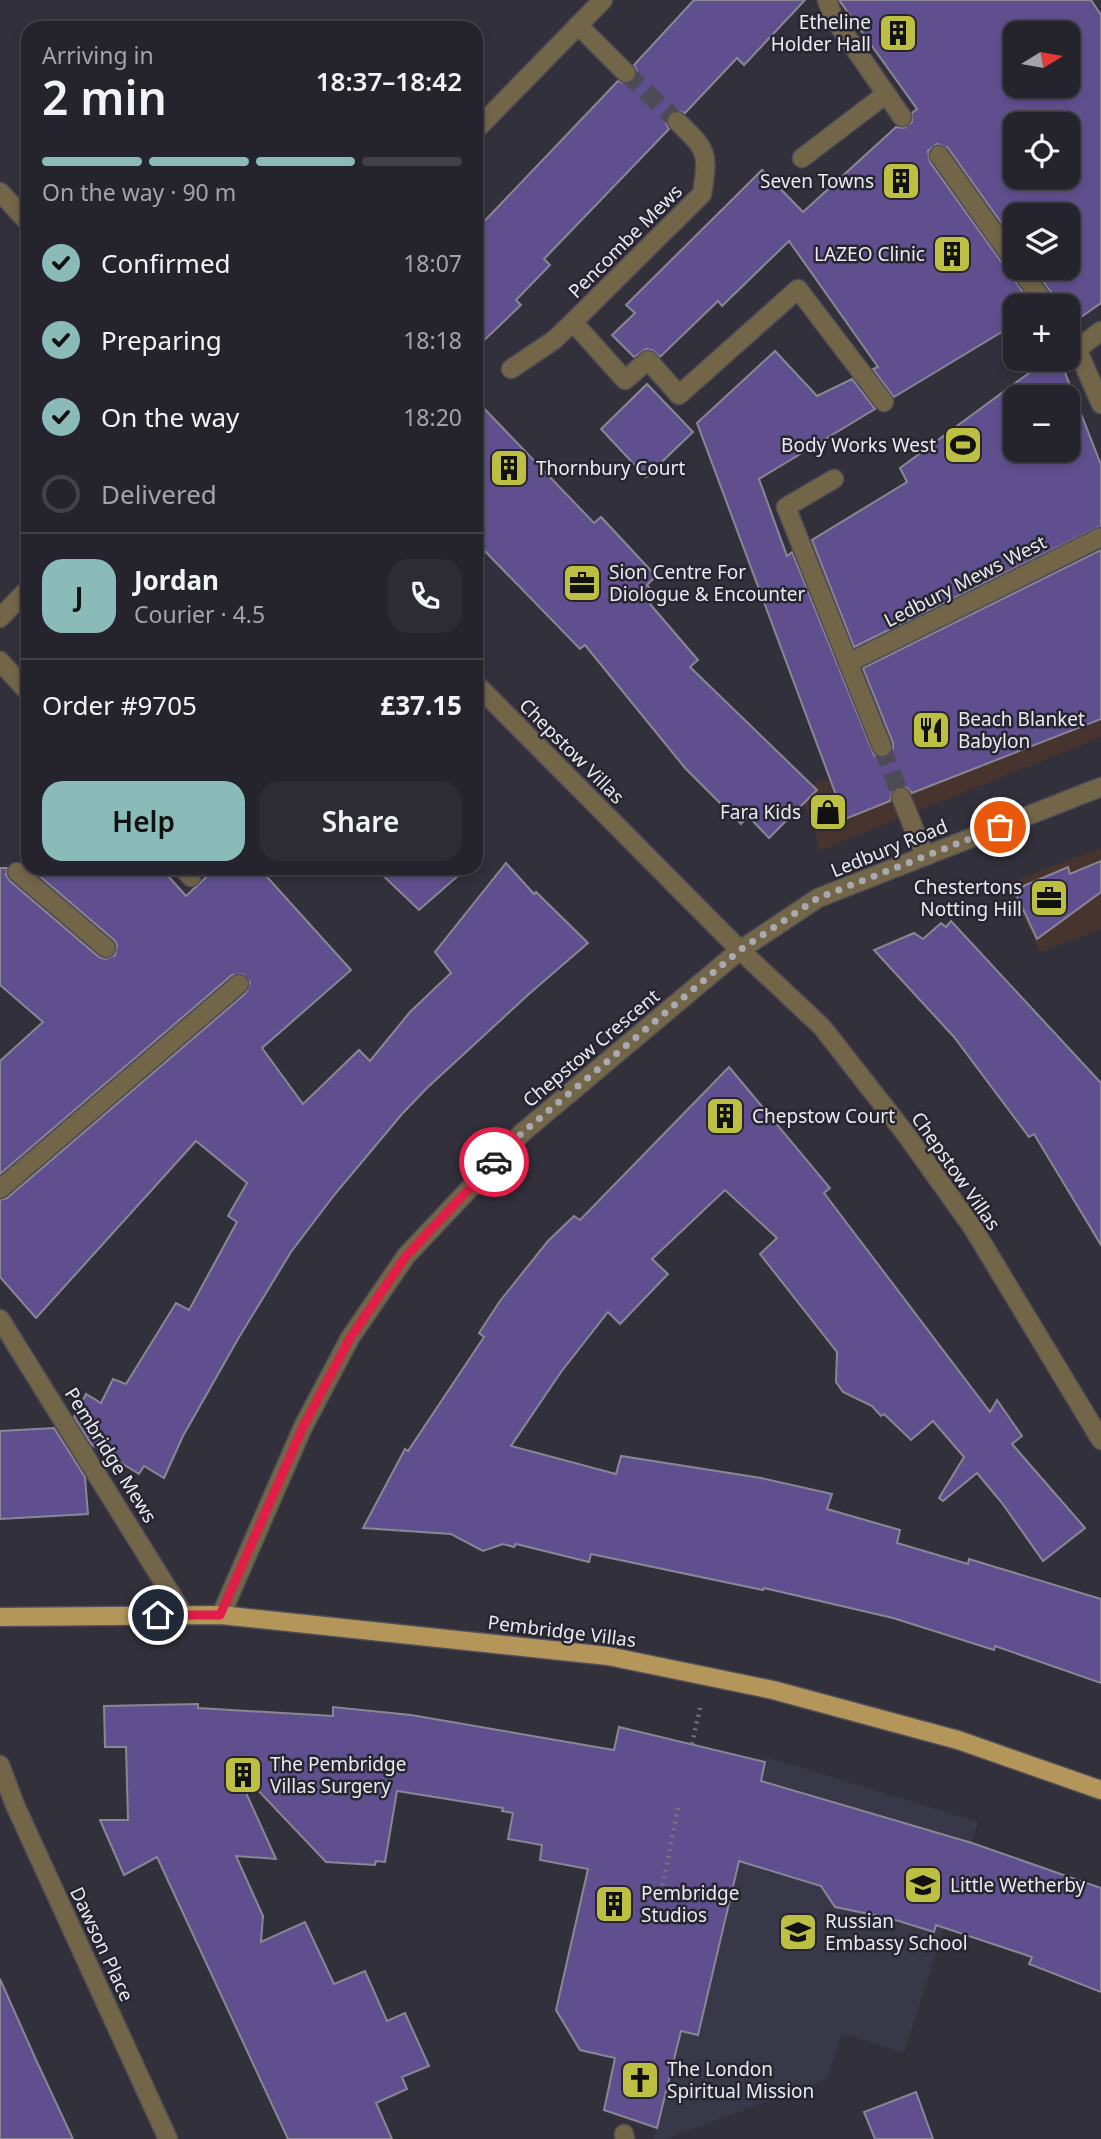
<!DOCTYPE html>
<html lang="en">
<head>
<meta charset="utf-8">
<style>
  :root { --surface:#25242c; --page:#2d2c34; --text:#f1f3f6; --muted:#a3a4a9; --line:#424148; --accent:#8bbbb9 }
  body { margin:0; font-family:"Noto Sans",sans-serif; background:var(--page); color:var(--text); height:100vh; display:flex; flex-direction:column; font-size:26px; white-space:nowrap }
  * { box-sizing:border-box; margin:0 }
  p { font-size:23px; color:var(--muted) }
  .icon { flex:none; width:38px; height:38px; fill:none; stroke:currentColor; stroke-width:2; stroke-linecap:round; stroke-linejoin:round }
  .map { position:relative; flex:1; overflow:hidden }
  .sheet { position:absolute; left:21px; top:21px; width:462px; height:854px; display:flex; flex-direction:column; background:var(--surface); border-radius:21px; box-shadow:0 4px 10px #0003,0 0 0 2px var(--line) }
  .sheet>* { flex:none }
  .needle { width:46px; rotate:79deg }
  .tools { position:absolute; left:1003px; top:21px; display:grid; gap:14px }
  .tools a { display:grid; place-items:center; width:77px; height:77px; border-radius:14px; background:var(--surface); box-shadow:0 4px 10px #0003,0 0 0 2px var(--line); font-size:35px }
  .pin { position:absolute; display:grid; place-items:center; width:60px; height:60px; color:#fff; margin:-30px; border:4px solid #fff; border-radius:50%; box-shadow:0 2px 7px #0007 }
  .courier { position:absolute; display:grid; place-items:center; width:70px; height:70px; margin:-35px; border:5px solid #e11d48; border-radius:50%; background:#fff; color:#222; box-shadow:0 2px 9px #0007 }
  .headline em { font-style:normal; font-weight:600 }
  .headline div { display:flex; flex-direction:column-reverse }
  .headline { display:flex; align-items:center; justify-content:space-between; height:119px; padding:0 21px }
  h1 { font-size:46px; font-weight:600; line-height:52px }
  .bar { display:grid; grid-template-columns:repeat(4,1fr); gap:10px 7px; align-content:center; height:84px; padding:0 21px }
  .bar i { height:9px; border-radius:5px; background:var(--line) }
  .bar .selected { background:var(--accent) }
  .bar p { grid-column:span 4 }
  .line { display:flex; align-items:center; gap:18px; padding:0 21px; border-top:2px solid var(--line) }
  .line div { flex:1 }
  .round { display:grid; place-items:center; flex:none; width:74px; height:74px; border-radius:21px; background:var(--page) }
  ol { padding:0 21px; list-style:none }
  li { display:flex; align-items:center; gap:21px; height:77px }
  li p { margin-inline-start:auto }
  li .icon { padding:7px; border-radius:50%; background:var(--accent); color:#111; stroke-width:4 }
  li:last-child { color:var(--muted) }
  li i { width:38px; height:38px; border:4px solid var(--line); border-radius:50% }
  .button { display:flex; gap:14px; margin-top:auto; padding:14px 21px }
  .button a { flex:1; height:80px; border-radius:21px; background:var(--accent); color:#111; font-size:28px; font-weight:600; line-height:80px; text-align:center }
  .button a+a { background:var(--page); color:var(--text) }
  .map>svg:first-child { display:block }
  .commercial { fill:#48342f }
  .built { fill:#393849 }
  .building { fill:#604f8e; stroke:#898794; stroke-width:2; fill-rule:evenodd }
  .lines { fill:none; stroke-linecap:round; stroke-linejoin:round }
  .minor-tunnel { stroke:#4d4c56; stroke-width:18; stroke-dasharray:18 9; stroke-linecap:butt }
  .service-casing { stroke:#4f4e58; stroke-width:21 }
  .minor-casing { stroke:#4f4e58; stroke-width:21 }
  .tertiary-casing { stroke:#4f4e58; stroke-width:21 }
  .primary-casing { stroke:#4f4e58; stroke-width:21 }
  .path { stroke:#75747e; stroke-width:4.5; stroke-dasharray:2 5; stroke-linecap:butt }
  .service { stroke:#736548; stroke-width:18 }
  .minor { stroke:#736548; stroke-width:18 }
  .tertiary { stroke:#736548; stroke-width:18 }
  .primary { stroke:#b4965a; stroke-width:18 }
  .done { stroke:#a9a9b1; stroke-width:7; stroke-dasharray:0 12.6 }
  .route { stroke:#e11d48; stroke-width:9 }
  .labels { text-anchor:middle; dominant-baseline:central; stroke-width:5; stroke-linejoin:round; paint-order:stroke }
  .poi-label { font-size:19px; fill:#eaeaf1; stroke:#272630; text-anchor:start }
  .street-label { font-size:19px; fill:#eaeaf1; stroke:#272630 }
</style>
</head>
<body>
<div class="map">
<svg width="1101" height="2139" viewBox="0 0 1101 2139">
  <rect width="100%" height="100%" fill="#31303b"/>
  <!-- commercial -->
  <g class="commercial">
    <path d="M1101,671V737L819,851L815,832L799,790Z"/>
    <path d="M1101,848V929L1040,952L1008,883Z"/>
  </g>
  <!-- built -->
  <path class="built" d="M766,1757L978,1822L904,2053L842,2033L827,2079L666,2139H654L681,2031L698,2035L745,1837Z"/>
  <!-- building -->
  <g class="building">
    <path d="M694,0H805L744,65L737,58L685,113L675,110L668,114L666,123L669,129L544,259L550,265L516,300L521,305L476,348V230L618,81L628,84L634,80L637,71L634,65Z"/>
    <path d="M839,0H1091L1101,15V303L1071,324H1068V306H1058L1056,299L1033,268H1068V215H1015V242L948,148L937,144L928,151L930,162L1033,306H1015V324L894,397L873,369L878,367L789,241L722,306L718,301L660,357L652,350L646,349L634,357L612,335L635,313L626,305L762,170L803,212L896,127L904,128L912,122V113L917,109ZM1015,33H1068V86H1015ZM1015,124H1068V177H1015Z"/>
    <path d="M775,351L817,396L852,379L875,409L759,479L787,556L792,552L874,755L881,758L887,757L893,749V743L863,668L1101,550V719L912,793L907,788L897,786L892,791L890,801L845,819L697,423Z"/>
    <path d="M1048,359H1056L1064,370L1101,465V526L854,647L812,540L907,482L900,468ZM1015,397H1068V450H1015Z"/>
    <path d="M647,384L693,432L646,477L601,429Z"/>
    <path d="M476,400L594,523L601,517L656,576L647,585L658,597L650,604L698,660L690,667L817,790L769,838L748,816L741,824L685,768L585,645L580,649L476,542Z"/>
    <path d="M1101,861V892L1037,939L1014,890L1068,867L1070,874Z"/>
    <path d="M506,863L534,894L536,892L588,943L529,994L427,1088L402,1114L335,1194L291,1252L238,1339L183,1436L164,1478L144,1466L139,1474L92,1445L74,1417L86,1394L101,1403L113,1379L126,1384L176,1303L189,1310L237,1222L228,1216L247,1183L196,1141L36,1318L0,1277V1200L7,1198L246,993L250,983L243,974L232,975L0,1174V1061L43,1022L0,985V868H7L6,875L10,881L99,957L105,959L115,955L117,945L114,940L30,868H161L186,896L216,868H259L351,970L262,1048L303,1104L359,1050L370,1061L410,1012L451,973L435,952Z"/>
    <path d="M375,868H467L419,910Z"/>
    <path d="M951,921L1101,1083V1245L1034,1134L1029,1137L954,1037L874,950L914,933L923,939L941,923L946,927Z"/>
    <path d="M729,1067L830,1188L824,1193L990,1412L997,1400L1022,1436L1012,1444L1085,1528L1043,1561L1002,1503L977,1473L943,1501L939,1498L964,1457L933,1421L911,1440L884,1414L881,1416L872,1406L843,1392L836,1382L837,1352L760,1254L777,1238L725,1190L652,1259L668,1274L620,1324L608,1312L561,1372L511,1446L616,1474L621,1456L761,1478L832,1494L827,1509L900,1530L897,1543L968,1564L969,1559L1101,1599V1683L995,1646L994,1650L893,1618L764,1588L763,1590L591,1554L589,1562L516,1544L514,1547L503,1544L483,1551L451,1534L363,1528L405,1449L408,1451L484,1337L479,1333L500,1301L548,1241L574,1216L580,1220Z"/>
    <path d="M54,1428L85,1477L88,1514L0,1519V1431Z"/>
    <path d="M198,1704V1708L333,1716V1707L411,1715L614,1750L619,1727L765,1762L761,1781L972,1843L1101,1888V1992L1029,1964L1032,1957L936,1925L934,1932L889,1918L835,1907L821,1886L739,1861L698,2035L681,2031L657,2128L604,2110L615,2058L580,2050L556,2010L588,1869L540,1860L542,1845L508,1839L513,1813L502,1811L503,1808L397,1791L385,1862L376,1861L375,1865L326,1862L233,1764L276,1859L236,1856L263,1916L261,1942L305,1922L334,1984L365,1971L387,2021L405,2013L429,2066L402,2077L407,2089L376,2103L392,2139H288L157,1857L124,1875L100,1820H128L126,1747H105L104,1706Z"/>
    <path d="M0,1979L37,2062L73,2139H0Z"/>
    <path d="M916,2092L933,2139H875L864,2112Z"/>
  </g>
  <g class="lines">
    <!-- minor-tunnel -->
    <g class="minor-tunnel">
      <path d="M626,73L677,121"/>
      <path d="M882,747L901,797"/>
    </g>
    <defs>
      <g id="service">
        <path d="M827,0L833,17L902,117"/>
        <path d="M802,158L886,94"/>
        <path d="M511,369L554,340L573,322"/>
        <path d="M0,661L28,692"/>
        <path d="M183,868L191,877"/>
        <path d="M17,872L106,948"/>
        <path d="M0,1189L239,984"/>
        <path d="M0,1319L184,1615"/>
        <path d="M624,2134L625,2139"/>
      </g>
      <g id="minor">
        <path d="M578,25L626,73"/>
        <path d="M677,121C707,150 709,152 702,194L573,322L625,380L648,360L679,395L798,289L884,402"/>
        <path d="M476,130L603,0"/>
        <path d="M939,155L1015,262"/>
        <path d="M1019,268L1047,306"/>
        <path d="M1068,335L1077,349L1101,404"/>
        <path d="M1077,349L1101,331"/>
        <path d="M834,479L786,507L882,747"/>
        <path d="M0,618L28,589"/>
        <path d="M848,663L1101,537"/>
        <path d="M901,797L925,856"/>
        <path d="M221,1615L303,1427L350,1338L406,1256L522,1133L740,950L818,898L1101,787"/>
        <path d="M0,1765L15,1805L168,2139"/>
      </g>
      <g id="tertiary">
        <path d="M0,192L28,222"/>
        <path d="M476,684L740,950L822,1027L905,1133L973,1228L1101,1440"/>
      </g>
      <path id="primary" d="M0,1617L221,1615L608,1656L773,1690L958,1740L1101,1790"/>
    </defs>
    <!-- service casing -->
    <use href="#service" class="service-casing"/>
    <!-- minor casing -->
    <use href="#minor" class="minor-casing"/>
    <!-- tertiary casing -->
    <use href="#tertiary" class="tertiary-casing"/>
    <!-- primary casing -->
    <use href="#primary" class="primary-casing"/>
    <!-- path -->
    <g class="path">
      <path d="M692,1744L700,1708"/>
      <path d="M660,1899L679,1803"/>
    </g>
    <!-- service -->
    <use href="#service" class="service"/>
    <!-- minor -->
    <use href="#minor" class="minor"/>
    <!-- tertiary -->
    <use href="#tertiary" class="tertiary"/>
    <!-- primary -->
    <use href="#primary" class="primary"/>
  </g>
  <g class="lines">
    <!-- done -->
    <path class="done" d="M494,1162L522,1133L740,950L818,898L1000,827"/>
    <!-- route -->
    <path class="route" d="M158,1615H220L303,1427L350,1338L406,1256L494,1162"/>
  </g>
  <!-- icons -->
  <defs>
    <symbol id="building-square" viewBox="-11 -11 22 22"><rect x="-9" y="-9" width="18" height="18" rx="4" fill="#bdbf43" stroke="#272630"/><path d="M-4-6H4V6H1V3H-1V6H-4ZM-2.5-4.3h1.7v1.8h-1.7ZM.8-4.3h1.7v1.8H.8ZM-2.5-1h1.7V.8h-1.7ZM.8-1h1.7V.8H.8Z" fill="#111"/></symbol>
    <symbol id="stadium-square" viewBox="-11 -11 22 22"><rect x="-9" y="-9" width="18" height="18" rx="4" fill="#bdbf43" stroke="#272630"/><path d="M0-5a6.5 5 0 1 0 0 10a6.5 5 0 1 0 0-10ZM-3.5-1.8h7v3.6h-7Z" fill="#111"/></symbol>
    <symbol id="office-square" viewBox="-11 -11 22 22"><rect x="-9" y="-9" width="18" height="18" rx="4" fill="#bdbf43" stroke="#272630"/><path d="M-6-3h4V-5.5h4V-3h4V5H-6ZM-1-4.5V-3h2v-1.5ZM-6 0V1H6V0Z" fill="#111"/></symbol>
    <symbol id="restaurant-square" viewBox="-11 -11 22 22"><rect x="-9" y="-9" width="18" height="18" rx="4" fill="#bdbf43" stroke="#272630"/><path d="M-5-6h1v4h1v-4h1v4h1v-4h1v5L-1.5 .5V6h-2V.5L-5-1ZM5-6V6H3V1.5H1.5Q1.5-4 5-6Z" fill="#111"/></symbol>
    <symbol id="shop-square" viewBox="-11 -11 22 22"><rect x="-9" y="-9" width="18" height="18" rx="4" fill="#bdbf43" stroke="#272630"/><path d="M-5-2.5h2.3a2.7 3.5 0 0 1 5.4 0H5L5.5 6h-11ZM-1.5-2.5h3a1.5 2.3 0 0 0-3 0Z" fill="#111"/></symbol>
    <symbol id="school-square" viewBox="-11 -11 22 22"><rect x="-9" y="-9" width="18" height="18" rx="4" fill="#bdbf43" stroke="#272630"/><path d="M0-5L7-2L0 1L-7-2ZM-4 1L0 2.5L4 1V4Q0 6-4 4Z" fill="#111"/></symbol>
    <symbol id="church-square" viewBox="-11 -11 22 22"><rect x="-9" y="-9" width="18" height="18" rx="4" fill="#bdbf43" stroke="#272630"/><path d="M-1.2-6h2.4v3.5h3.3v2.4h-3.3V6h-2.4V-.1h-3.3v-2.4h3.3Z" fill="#111"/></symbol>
  </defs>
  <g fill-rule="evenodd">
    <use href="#building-square" x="876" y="11" width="44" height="44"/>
    <use href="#building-square" x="879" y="159" width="44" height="44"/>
    <use href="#building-square" x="930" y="232" width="44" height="44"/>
    <use href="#stadium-square" x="941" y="423" width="44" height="44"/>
    <use href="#building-square" x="487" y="446" width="44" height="44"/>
    <use href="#office-square" x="560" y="561" width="44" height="44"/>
    <use href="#restaurant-square" x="909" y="708" width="44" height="44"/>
    <use href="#shop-square" x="806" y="790" width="44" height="44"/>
    <use href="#office-square" x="1027" y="876" width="44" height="44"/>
    <use href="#building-square" x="703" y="1094" width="44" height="44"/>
    <use href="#building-square" x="221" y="1753" width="44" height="44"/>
    <use href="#school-square" x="901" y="1863" width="44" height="44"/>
    <use href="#building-square" x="592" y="1882" width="44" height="44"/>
    <use href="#school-square" x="776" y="1910" width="44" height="44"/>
    <use href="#church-square" x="618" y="2058" width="44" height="44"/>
  </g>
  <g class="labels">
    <!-- poi labels -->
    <g class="poi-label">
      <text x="871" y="22" text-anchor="end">Etheline<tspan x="871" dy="22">Holder Hall</tspan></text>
      <text x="874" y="181" text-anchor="end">Seven Towns</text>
      <text x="925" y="254" text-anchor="end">LAZEO Clinic</text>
      <text x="936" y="445" text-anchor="end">Body Works West</text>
      <text x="536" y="468">Thornbury Court</text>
      <text x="609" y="572">Sion Centre For<tspan x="609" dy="22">Diologue &amp; Encounter</tspan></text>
      <text x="958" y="719">Beach Blanket<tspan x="958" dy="22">Babylon</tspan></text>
      <text x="801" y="812" text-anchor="end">Fara Kids</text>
      <text x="1022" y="887" text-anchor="end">Chestertons<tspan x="1022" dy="22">Notting Hill</tspan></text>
      <text x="752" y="1116">Chepstow Court</text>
      <text x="270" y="1764">The Pembridge<tspan x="270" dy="22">Villas Surgery</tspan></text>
      <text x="950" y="1885">Little Wetherby</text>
      <text x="641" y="1893">Pembridge<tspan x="641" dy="22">Studios</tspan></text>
      <text x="825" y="1921">Russian<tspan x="825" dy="22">Embassy School</tspan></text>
      <text x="667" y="2069">The London<tspan x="667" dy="22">Spiritual Mission</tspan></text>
    </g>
    <!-- street labels -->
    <g class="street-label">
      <text transform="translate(625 241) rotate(-45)">Pencombe Mews</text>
      <text transform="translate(965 581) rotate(-27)">Ledbury Mews West</text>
      <text transform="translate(572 751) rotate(45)">Chepstow Villas</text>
      <text transform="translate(889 848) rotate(-22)">Ledbury Road</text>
      <text transform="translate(591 1048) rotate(-40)">Chepstow Crescent</text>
      <text transform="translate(956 1171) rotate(55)">Chepstow Villas</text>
      <text transform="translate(111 1455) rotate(58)">Pembridge Mews</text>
      <text transform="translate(562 1631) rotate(7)">Pembridge Villas</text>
      <text transform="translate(102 1944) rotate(65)">Dawson Place</text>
    </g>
  </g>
</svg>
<div class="tools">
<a><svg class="needle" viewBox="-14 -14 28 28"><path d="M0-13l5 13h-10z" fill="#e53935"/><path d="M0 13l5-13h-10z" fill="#a3a4a9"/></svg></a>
<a><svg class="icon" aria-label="locate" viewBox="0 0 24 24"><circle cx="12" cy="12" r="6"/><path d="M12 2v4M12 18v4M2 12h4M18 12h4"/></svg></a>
<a><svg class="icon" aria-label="layers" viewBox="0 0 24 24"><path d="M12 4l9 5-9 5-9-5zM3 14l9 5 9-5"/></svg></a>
<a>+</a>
<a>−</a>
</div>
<div class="pin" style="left:1000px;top:827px;background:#ea580c"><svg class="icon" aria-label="bag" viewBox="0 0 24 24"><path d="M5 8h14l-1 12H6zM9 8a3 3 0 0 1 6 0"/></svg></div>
<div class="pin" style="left:158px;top:1615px;background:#1f2937"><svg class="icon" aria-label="home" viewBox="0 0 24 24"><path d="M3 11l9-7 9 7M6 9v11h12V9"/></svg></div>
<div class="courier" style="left:494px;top:1162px"><svg class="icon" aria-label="car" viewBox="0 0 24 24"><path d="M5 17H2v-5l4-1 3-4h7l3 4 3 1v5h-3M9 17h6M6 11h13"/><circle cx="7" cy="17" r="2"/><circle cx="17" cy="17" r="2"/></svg></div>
<section class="sheet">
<div class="headline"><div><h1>2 min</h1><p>Arriving in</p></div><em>18:37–18:42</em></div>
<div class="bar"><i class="selected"></i><i class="selected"></i><i class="selected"></i><i></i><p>On the way · 90 m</p></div>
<ol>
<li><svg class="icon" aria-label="check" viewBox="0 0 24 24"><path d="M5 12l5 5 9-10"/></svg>Confirmed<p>18:07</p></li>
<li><svg class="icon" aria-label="check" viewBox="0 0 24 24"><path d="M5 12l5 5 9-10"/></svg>Preparing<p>18:18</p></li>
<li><svg class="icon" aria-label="check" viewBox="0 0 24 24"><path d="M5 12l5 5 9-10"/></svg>On the way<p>18:20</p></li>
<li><i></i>Delivered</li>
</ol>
<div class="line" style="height:126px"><b class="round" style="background:var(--accent);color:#111">J</b><div><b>Jordan</b><p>Courier · 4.5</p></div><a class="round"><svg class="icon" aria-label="phone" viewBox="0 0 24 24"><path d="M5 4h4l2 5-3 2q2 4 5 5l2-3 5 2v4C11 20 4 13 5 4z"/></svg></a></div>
<div class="line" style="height:91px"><div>Order #9705</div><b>£37.15</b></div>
<div class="button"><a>Help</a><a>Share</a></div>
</section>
</div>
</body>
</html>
